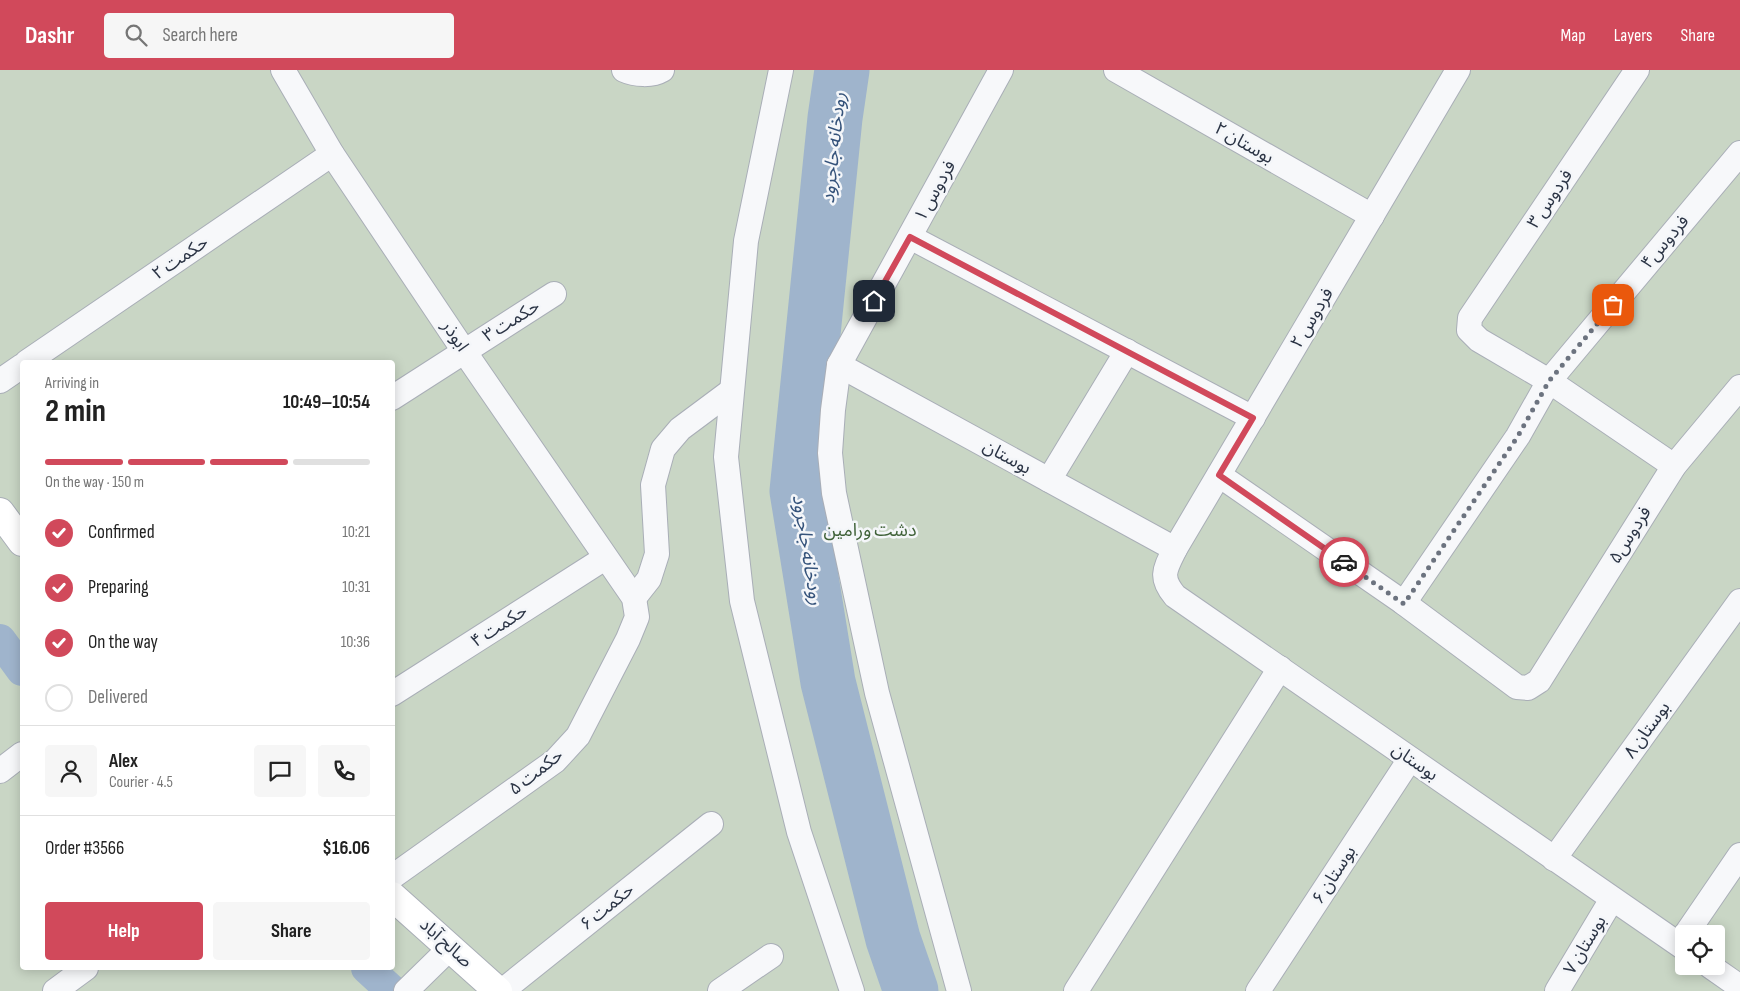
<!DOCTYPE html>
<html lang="en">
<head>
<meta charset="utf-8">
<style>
  :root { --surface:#fff; --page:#f6f6f6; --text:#222; --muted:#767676; --line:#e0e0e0; --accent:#d1495b }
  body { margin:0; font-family:"Sofia Sans Condensed","Noto Sans Arabic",sans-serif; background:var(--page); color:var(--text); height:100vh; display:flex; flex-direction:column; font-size:19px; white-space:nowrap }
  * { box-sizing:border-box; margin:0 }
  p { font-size:16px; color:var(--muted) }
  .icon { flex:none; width:28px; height:28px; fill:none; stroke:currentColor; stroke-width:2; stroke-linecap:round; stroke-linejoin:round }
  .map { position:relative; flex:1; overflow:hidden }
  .side { position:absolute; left:20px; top:290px; width:375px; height:610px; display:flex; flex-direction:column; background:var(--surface); border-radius:5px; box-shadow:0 2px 12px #0003 }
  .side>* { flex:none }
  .fabs { position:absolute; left:1675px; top:855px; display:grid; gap:10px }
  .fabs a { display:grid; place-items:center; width:50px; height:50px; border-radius:5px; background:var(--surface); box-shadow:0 2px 12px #0003; font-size:25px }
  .pin { position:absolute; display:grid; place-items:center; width:42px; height:42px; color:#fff; margin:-21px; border-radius:10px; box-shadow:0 2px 8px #0006 }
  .courier { position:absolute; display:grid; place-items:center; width:50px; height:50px; margin:-25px; border:4px solid #d1495b; border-radius:50%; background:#fff; color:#222; box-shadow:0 1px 6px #0007 }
  .headline em { font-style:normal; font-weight:700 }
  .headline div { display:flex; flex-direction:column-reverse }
  .headline { display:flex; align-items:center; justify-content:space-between; height:85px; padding:0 25px }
  h1 { font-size:32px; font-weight:700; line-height:38px }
  .bar { display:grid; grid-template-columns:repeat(4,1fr); gap:8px 5px; align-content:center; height:60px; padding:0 25px }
  .bar i { height:6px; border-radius:4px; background:var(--line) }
  .bar .current { background:var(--accent) }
  .bar p { grid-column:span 4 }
  .line { display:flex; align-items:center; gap:12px; padding:0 25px; border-top:1px solid var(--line) }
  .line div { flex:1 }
  .round { display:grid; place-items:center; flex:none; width:52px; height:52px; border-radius:5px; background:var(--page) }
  ol { padding:0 25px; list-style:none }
  li { display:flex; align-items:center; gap:15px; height:55px }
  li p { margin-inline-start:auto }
  li .icon { padding:5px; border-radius:50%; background:var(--accent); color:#fff; stroke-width:4 }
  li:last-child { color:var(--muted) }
  li i { width:28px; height:28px; border:2px solid var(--line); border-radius:50% }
  .action { display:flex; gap:10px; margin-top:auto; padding:10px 25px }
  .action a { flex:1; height:58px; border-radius:5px; background:var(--accent); color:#fff; font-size:20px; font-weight:700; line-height:58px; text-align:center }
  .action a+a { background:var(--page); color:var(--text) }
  header { display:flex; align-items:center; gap:30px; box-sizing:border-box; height:70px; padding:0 25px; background:var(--accent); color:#fff }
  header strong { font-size:24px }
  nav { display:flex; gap:28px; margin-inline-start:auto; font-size:18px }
  .search { width:350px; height:45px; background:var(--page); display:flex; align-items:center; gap:12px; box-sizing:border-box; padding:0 18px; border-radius:5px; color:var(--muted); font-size:19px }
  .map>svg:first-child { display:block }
  .green { fill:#c9d6c5; fill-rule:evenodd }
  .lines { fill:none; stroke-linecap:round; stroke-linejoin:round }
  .canal { stroke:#9fb4cc; stroke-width:32 }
  .river { stroke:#9fb4cc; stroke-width:55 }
  .street-casing { stroke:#a9aeb7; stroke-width:26 }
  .secondary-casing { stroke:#a9aeb7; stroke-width:30 }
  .street { stroke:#f7f8fa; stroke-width:24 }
  .secondary { stroke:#fff; stroke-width:28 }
  .done { stroke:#6c737f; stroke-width:5; stroke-dasharray:0 9 }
  .route { stroke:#d1495b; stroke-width:6 }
  .labels { text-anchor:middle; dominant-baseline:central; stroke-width:5; stroke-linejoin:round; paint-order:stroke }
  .street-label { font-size:18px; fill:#2b3445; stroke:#f4f6f9 }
  .park-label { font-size:18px; fill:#3f6138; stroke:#f4f6f9 }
  .water-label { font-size:19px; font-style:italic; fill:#34527a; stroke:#f4f6f9 }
</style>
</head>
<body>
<header>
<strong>Dashr</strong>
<div class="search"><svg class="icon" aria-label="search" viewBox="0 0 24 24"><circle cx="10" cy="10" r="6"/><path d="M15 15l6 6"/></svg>Search here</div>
<nav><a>Map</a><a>Layers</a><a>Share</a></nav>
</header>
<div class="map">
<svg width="1740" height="921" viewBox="0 0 1740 921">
  <rect width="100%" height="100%" fill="#e4e7ec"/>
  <!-- green -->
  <path class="green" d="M0,0H1740V921H0ZM22,292H392V898H22ZM1684,864H1716V896H1684Z"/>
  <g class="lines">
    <!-- canal -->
    <g class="canal">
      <path d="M0,570L22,600"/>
      <path d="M367,898L392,921"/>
    </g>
    <!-- river -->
    <path class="river" d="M842,0L835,48L797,421L828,612L893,869L911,921"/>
    <defs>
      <g id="street">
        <path d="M283,0L332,84L464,281L634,528L637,547L628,569L578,666L555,691L392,807"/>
        <path d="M624,0C635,5 652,6 662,0"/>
        <path d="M781,0L746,171L726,387L742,531L799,762L852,921"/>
        <path d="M1116,0L1372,146"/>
        <path d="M1458,0L1175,479C1165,499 1159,507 1175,526L1684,878"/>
        <path d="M1637,0L1470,248L1469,260L1479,270L1549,311L1674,396"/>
        <path d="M910,167L1253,348"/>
        <path d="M27,292L332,84"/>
        <path d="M839,295L1175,479"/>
        <path d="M0,311L22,296"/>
        <path d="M392,328L554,224"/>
        <path d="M1219,405L1404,533L1517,617L1528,618L1539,611L1674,396L1740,317"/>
        <path d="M1049,410L1127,281"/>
        <path d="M634,528L649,509L657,484L653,415L663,379L680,359L731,321"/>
        <path d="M1404,533L1518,366L1549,311L1740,83"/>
        <path d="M392,624L605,488"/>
        <path d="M0,701L22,684"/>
        <path d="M1554,789L1740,531"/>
        <path d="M1686,864L1740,785"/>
        <path d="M1710,896L1740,917"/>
        <path d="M55,921L86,898"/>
        <path d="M406,921L451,877"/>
        <path d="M502,921L711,754"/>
        <path d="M720,921L771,886"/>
        <path d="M959,921L877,623L834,423L830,383L833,340L839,295L1001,0"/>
        <path d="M1076,921L1280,598"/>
        <path d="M1258,921L1410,689"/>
        <path d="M1557,921L1612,829"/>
      </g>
      <g id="secondary">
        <path d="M0,442L22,472"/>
        <path d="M392,826L498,921"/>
      </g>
    </defs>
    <!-- street casing -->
    <use href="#street" class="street-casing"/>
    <!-- secondary casing -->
    <use href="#secondary" class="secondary-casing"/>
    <!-- street -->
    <use href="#street" class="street"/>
    <!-- secondary -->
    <use href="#secondary" class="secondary"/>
  </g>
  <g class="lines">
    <!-- done -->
    <path class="done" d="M1344,492L1404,534L1518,366L1549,311L1613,235"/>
    <!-- route -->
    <path class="route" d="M874,231L910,167L1253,348L1219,405L1344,492"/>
  </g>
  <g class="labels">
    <!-- street labels -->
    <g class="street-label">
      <text transform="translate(1244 73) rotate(30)">بوستان ۲</text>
      <text transform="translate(935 121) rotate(-61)">فردوس ۱</text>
      <text transform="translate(1550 129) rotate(-56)">فردوس ۳</text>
      <text transform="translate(1665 172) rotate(-50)">فردوس۴</text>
      <text transform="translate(180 188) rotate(-34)">حکمت ۲</text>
      <text transform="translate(1312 248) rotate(-59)">فردوس ۲</text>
      <text transform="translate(511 251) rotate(-32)">حکمت ۳</text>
      <text transform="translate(455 266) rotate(56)">ابوذر</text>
      <text transform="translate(1007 387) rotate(29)">بوستان</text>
      <text transform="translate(1630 465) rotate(-58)">فردوس۵</text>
      <text transform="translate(499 556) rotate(-33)">حکمت ۴</text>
      <text transform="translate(1647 660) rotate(-54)">بوستان ۸</text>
      <text transform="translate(1415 692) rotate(35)">بوستان</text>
      <text transform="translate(536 702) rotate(-38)">حکمت ۵</text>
      <text transform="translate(1334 805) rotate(-57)">بوستان ۶</text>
      <text transform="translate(607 837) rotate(-39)">حکمت ۶</text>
      <text transform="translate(446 873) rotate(42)">صالح آباد</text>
      <text transform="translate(1585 875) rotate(-59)">بوستان ۷</text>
    </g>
    <!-- park labels -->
    <g class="park-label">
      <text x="870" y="460">دشت ورامین</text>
    </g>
    <!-- water labels -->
    <g class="water-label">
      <text transform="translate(834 78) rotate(-84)">رودخانه جاجرود</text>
      <text transform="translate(807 480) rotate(81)">رودخانه جاجرود</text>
    </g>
  </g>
</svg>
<div class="fabs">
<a><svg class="icon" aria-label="locate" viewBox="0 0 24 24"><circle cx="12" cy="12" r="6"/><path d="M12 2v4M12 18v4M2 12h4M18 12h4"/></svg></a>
</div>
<div class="pin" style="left:1613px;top:235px;background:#ea580c"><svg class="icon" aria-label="bag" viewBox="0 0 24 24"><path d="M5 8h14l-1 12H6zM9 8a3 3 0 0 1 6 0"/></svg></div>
<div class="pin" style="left:874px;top:231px;background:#1f2937"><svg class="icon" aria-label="home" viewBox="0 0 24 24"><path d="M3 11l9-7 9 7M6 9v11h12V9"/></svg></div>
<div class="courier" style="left:1344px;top:492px"><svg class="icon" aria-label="car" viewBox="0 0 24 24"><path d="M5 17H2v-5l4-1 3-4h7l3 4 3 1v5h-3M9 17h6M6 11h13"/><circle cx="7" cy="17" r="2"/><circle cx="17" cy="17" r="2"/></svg></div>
<section class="side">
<div class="headline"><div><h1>2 min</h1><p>Arriving in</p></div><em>10:49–10:54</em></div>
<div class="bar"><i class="current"></i><i class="current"></i><i class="current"></i><i></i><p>On the way · 150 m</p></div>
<ol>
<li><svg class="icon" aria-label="check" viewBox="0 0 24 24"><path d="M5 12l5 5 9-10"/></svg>Confirmed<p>10:21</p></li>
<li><svg class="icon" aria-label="check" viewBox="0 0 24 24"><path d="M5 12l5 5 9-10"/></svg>Preparing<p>10:31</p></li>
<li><svg class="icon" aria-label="check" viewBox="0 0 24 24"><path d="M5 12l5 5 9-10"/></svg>On the way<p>10:36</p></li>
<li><i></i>Delivered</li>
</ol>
<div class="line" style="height:90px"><a class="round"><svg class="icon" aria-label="person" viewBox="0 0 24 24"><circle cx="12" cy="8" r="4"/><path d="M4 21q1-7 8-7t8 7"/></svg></a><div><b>Alex</b><p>Courier · 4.5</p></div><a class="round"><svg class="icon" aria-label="chat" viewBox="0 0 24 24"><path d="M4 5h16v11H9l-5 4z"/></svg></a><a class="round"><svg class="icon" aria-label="phone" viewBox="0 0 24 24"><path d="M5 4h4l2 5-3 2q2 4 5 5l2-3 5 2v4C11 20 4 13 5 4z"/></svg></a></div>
<div class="line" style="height:65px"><div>Order #3566</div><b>$16.06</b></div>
<div class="action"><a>Help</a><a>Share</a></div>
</section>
</div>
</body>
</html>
